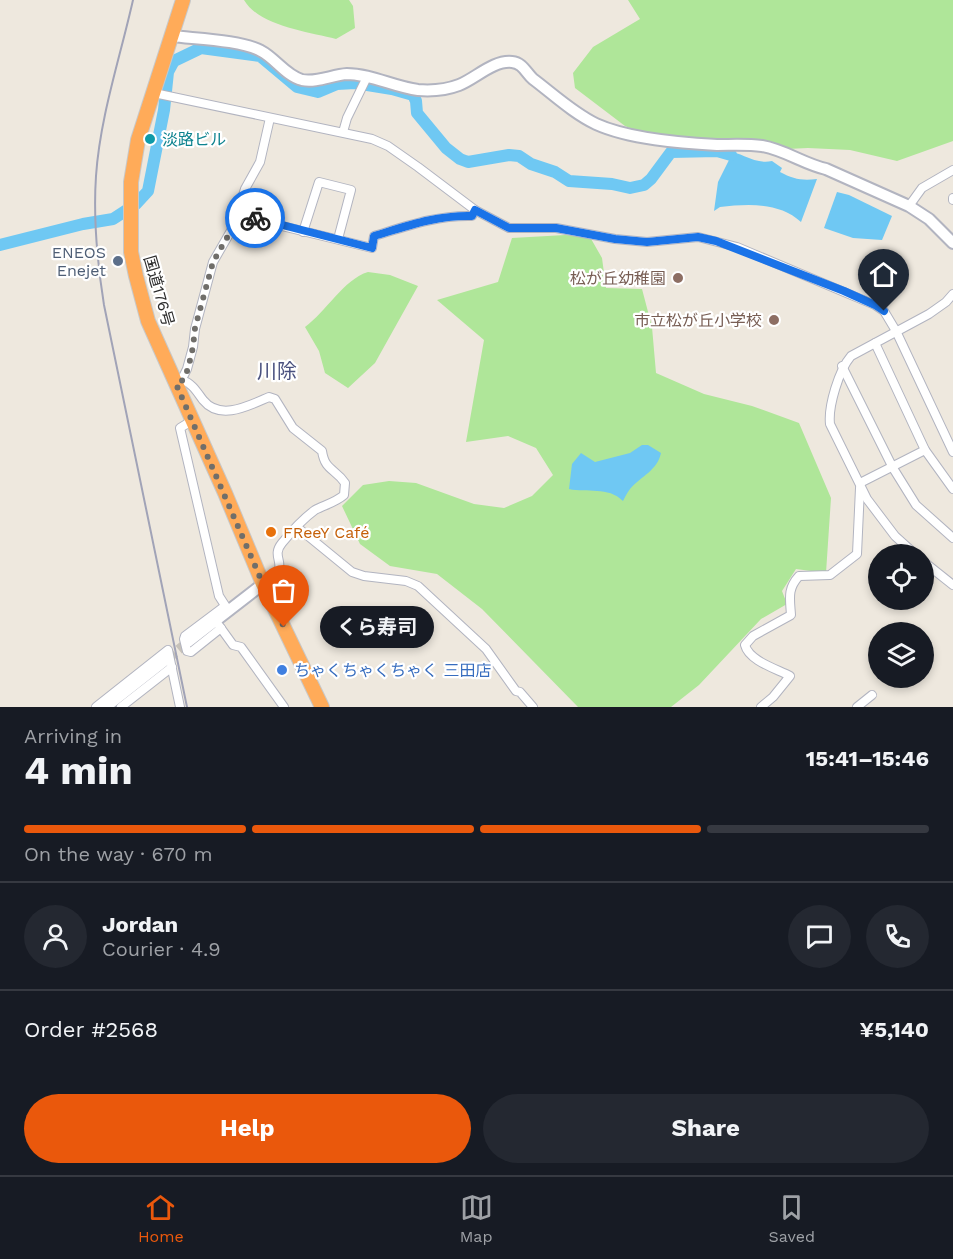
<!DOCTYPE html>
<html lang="en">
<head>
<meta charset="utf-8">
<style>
  :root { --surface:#171b24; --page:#242831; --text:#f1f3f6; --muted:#9ea1a6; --line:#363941; --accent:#ea580c }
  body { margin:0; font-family:"Work Sans","Noto Sans JP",sans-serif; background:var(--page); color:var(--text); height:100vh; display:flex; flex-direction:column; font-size:22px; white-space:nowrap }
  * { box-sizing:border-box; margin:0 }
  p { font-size:20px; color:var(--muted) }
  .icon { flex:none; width:33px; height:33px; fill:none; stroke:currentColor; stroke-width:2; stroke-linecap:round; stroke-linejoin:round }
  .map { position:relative; height:707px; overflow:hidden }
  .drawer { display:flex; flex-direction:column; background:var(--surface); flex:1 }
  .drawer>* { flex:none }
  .tools { position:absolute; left:868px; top:544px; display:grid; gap:12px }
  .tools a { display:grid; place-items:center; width:66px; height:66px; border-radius:50%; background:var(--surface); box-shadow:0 3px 9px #0003; font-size:30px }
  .pin { position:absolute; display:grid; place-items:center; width:51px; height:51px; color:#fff; margin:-62px -26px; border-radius:50% 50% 50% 0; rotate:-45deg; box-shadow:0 0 6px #0007 }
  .pin .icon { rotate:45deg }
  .courier { position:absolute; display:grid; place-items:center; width:60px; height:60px; margin:-30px; border:4px solid #1a73e8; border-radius:50%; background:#fff; color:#222; box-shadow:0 2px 8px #0007 }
  .bubble { position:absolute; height:42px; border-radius:21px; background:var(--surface); box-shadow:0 3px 9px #0003; font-size:20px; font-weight:700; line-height:42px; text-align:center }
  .summary em { font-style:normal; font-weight:700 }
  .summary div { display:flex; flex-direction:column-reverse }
  .summary { display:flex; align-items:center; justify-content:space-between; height:102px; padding:0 24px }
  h1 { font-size:39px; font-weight:700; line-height:45px }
  .bar { display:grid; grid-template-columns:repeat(4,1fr); gap:9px 6px; align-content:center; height:72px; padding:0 24px }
  .bar i { height:8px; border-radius:4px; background:var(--line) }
  .bar .current { background:var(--accent) }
  .bar p { grid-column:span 4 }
  .line { display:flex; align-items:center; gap:15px; padding:0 24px; border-top:2px solid var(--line) }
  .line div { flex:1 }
  .round { display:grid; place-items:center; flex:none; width:63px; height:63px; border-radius:32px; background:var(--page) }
  .action { display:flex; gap:12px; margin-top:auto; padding:12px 24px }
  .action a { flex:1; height:69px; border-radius:36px; background:var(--accent); color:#fff; font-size:24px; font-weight:700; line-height:69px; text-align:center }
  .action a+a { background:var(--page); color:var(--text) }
  .dock { display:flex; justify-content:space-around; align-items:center; height:84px; border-top:2px solid var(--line); background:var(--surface); font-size:16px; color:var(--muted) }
  .dock a { display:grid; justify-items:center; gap:3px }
  .dock .current { color:var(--accent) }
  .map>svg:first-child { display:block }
  .green { fill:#afe699 }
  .water { fill:#6fc8f3 }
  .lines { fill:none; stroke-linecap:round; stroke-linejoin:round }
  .river { stroke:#6fc8f3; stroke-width:12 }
  .secondary-tunnel { stroke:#c7c2ba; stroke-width:10; stroke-dasharray:10 5; stroke-linecap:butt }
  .street-casing { stroke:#b2b4c0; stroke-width:10 }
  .secondary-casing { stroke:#b2b4c0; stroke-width:14 }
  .highway-casing { stroke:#c8c8c8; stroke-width:16 }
  .street { stroke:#fff; stroke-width:8 }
  .secondary { stroke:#fff; stroke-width:10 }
  .highway { stroke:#ffab59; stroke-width:14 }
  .rail { stroke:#a1a3b7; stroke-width:2 }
  .done { stroke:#706e6a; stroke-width:6; stroke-dasharray:0 10.8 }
  .route { stroke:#1a73e8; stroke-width:8 }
  .culture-dot { fill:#0f9aa8; stroke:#fff; stroke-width:2 }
  .service-dot { fill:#5c6f8a; stroke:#fff; stroke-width:2 }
  .education-dot { fill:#8d6e63; stroke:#fff; stroke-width:2 }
  .food-dot { fill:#e8710a; stroke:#fff; stroke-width:2 }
  .shop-dot { fill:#3f7fe0; stroke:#fff; stroke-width:2 }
  .labels { text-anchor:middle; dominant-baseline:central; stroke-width:4.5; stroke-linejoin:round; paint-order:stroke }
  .culture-label { font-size:16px; fill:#0d838f; stroke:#fff; text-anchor:start }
  .service-label { font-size:16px; fill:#4e5e75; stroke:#fff; text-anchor:end }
  .education-label { font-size:16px; fill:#785e54; stroke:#fff; text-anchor:end }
  .street-label { font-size:16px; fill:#2c2c2c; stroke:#fff }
  .food-label { font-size:16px; fill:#c56008; stroke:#fff; text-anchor:start }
  .shop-label { font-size:16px; fill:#366cbe; stroke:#fff; text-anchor:start }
  .quarter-label { font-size:20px; fill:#4a517f; stroke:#fff }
</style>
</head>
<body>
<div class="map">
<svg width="953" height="707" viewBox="0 0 953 707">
  <rect width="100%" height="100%" fill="#eee8de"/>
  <!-- green -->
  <g class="green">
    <path d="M244,0H349L353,6L355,28L336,39C308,32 259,26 244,0Z"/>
    <path d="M628,0H953V141L897,161L850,150L808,148L766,150L680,149L625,126L575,88L573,73L593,47L640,19Z"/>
    <path d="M565,235L590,237L602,258L606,288L642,289L652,327L656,373L704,394L752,406L799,423L831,498L826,573L796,569L782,591L787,604L761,619L699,685L671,707H578L482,609L437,574L390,566L360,544L342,506L363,485L389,481L416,483L474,504L504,508L532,496L553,475L536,448L508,436L466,442L484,340L437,300L498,282L512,238Z"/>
    <path d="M368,272L390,275L418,286L375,363L348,388L325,373L319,351L305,327C326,312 344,279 368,272Z"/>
  </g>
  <!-- water -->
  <g class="water">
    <path d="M726,151C742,152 755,165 772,161L782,168L780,172C793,179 802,181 817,179L801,222C779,202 748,204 720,207L714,211L718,182L729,160Z"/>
    <path d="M837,192L849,195L892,216L882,240L853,238L824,228Z"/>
    <path d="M642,445H648L661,453C657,471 641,476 630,489C627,493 625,497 623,501C608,486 587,493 569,489L572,464L581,453L595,462L630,453Z"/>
  </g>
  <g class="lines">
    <!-- river -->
    <path class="river" d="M0,245L83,224L113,219L136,204L148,191L164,110L168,72L174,61L201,48L260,56L297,87L318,92L337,84L355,83L392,89L413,95L416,101L417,113L446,148L460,159L468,162L509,155L519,156L531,164L555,172L569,181L612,184L630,188L644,185L651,179L671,152L717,151L731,155"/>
    <!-- secondary-tunnel -->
    <path class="secondary-tunnel" d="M167,659L188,642"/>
    <defs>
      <g id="street">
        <path d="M154,93L372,139L388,146L418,167L475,210L509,228H556L615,239L647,242L698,237L737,247L875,305L884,311L896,331L953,452"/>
        <path d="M343,132L347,118L367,77"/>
        <path d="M953,198V200"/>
        <path d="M909,206L922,188L953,170"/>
        <path d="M237,215L372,248L374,236C407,226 437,215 472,216L475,210"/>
        <path d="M303,232L319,182L351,190L338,239"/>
        <path d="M875,343L925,450L953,489"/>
        <path d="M842,366L893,468L916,505L953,538"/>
        <path d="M182,380C192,383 197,392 203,400C220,421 248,406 269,397L275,399L293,428L322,451C325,471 335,468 345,483L344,495C336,502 325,505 315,510C304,518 291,532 282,543C268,560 295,565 263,584"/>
        <path d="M181,381L187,369L193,347L195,329L213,262L232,229L245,189L260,162L270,118"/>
        <path d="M193,420L180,428L219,596L228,610"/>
        <path d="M860,483L925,450"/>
        <path d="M297,527L352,572L364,576L406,581L418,586L486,649L516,691L520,692L533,707"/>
        <path d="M916,555L895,536L867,499L830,424C828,406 839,370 851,356L929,314L946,302L953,294"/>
        <path d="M924,562L953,585"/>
        <path d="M215,620L233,645L241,647L284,707"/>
        <path d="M221,628L191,652L187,651L184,639L185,636L225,606"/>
        <path d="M96,707L168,650L180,707"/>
        <path d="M121,707L172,667"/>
        <path d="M761,707L773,697L790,676C777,669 749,661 745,645L753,636L791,615C790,599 787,589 799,576L830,575L857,554L860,488"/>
        <path d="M857,707L872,695"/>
      </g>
      <g id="secondary">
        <path d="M172,36C196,39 241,40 261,51C275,58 286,76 302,80C317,83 332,75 347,74C371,74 394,87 418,90C431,91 446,90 459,85C475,79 493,60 512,62C523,63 526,73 533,79C553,94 573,113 596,124C629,139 680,143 717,145C732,145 747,144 762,146C785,150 804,164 826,169L909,206L929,219L953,243"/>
        <path d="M188,642L263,584"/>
        <path d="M106,707L167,659"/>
      </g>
      <path id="highway" d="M183,0L138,140L131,182V252L136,276L148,321L225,493L263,584L322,707"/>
    </defs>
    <!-- street casing -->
    <use href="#street" class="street-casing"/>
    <!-- secondary casing -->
    <use href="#secondary" class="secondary-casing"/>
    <!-- highway casing -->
    <use href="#highway" class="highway-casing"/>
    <!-- street -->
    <use href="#street" class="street"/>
    <!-- secondary -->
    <use href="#secondary" class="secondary"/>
    <!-- highway -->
    <use href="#highway" class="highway"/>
    <!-- rail -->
    <path class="rail" d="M133,0C120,58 100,117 96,176C93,220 97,261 104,305L187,707"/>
  </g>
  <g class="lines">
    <!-- done -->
    <path class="done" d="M255,218L237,215L232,229L213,262L195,328L193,347L188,369L183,380L176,384L263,584L284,627"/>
    <!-- route -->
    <path class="route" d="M255,218L372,248L374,236C407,226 437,215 472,216L475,210L509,228H556L615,239L647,242L698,237L716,241L844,291L875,305L884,311"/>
  </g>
  <!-- markers -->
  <circle class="culture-dot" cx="150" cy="139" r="6"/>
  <circle class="service-dot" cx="118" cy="261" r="6"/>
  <g class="education-dot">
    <circle cx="678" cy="278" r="6"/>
    <circle cx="774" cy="320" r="6"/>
  </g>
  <circle class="food-dot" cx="271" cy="532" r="6"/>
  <circle class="shop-dot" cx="282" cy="670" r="6"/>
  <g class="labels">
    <!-- culture labels -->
    <g class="culture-label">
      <text x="162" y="139">淡路ビル</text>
    </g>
    <!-- service labels -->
    <g class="service-label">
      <text x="106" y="252">ENEOS<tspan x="106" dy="18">Enejet</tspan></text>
    </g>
    <!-- education labels -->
    <g class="education-label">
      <text x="666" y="278">松が丘幼稚園</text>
      <text x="762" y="320">市立松が丘小学校</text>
    </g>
    <!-- street labels -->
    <g class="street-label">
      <text transform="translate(159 291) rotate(74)">国道176号</text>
    </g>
    <!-- food labels -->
    <g class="food-label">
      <text x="283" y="532">FReeY Café</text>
    </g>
    <!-- shop labels -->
    <g class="shop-label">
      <text x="294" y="670">ちゃくちゃくちゃく 三田店</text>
    </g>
    <!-- quarter labels -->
    <g class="quarter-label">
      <text x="277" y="371">川除</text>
    </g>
  </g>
</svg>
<div class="tools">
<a><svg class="icon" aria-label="locate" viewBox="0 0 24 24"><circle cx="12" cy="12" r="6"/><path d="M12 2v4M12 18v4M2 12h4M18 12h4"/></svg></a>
<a><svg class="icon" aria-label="layers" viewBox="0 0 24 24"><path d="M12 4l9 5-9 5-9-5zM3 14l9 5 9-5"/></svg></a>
</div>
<div class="pin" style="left:284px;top:627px;background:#ea580c"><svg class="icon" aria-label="bag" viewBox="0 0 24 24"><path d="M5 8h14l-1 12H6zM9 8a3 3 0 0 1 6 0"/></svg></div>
<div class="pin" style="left:884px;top:311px;background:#1f2937"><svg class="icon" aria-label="home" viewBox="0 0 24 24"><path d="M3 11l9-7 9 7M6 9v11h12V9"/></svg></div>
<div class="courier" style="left:255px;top:218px"><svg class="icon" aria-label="bike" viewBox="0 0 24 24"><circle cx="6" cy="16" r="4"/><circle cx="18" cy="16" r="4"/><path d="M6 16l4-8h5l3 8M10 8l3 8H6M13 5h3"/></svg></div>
<div class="bubble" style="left:320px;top:606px;width:114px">くら寿司</div>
</div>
<section class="drawer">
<div class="summary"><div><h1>4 min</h1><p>Arriving in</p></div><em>15:41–15:46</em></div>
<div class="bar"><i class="current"></i><i class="current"></i><i class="current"></i><i></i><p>On the way · 670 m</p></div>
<div class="line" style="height:108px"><a class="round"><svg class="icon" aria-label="person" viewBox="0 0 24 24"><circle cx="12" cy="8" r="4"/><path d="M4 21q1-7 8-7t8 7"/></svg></a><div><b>Jordan</b><p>Courier · 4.9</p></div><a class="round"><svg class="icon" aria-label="chat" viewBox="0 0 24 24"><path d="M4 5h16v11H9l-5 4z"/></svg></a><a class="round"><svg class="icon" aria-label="phone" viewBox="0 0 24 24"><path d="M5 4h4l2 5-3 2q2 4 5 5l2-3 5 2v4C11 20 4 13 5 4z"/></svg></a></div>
<div class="line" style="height:78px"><div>Order #2568</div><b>¥5,140</b></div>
<div class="action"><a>Help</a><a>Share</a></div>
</section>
<nav class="dock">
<a class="current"><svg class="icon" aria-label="home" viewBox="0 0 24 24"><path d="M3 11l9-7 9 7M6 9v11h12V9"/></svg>Home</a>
<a><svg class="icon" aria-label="map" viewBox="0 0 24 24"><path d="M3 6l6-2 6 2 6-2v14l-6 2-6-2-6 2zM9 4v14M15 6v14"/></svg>Map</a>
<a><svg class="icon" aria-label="saved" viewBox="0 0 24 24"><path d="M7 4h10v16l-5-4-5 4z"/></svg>Saved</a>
</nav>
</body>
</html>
